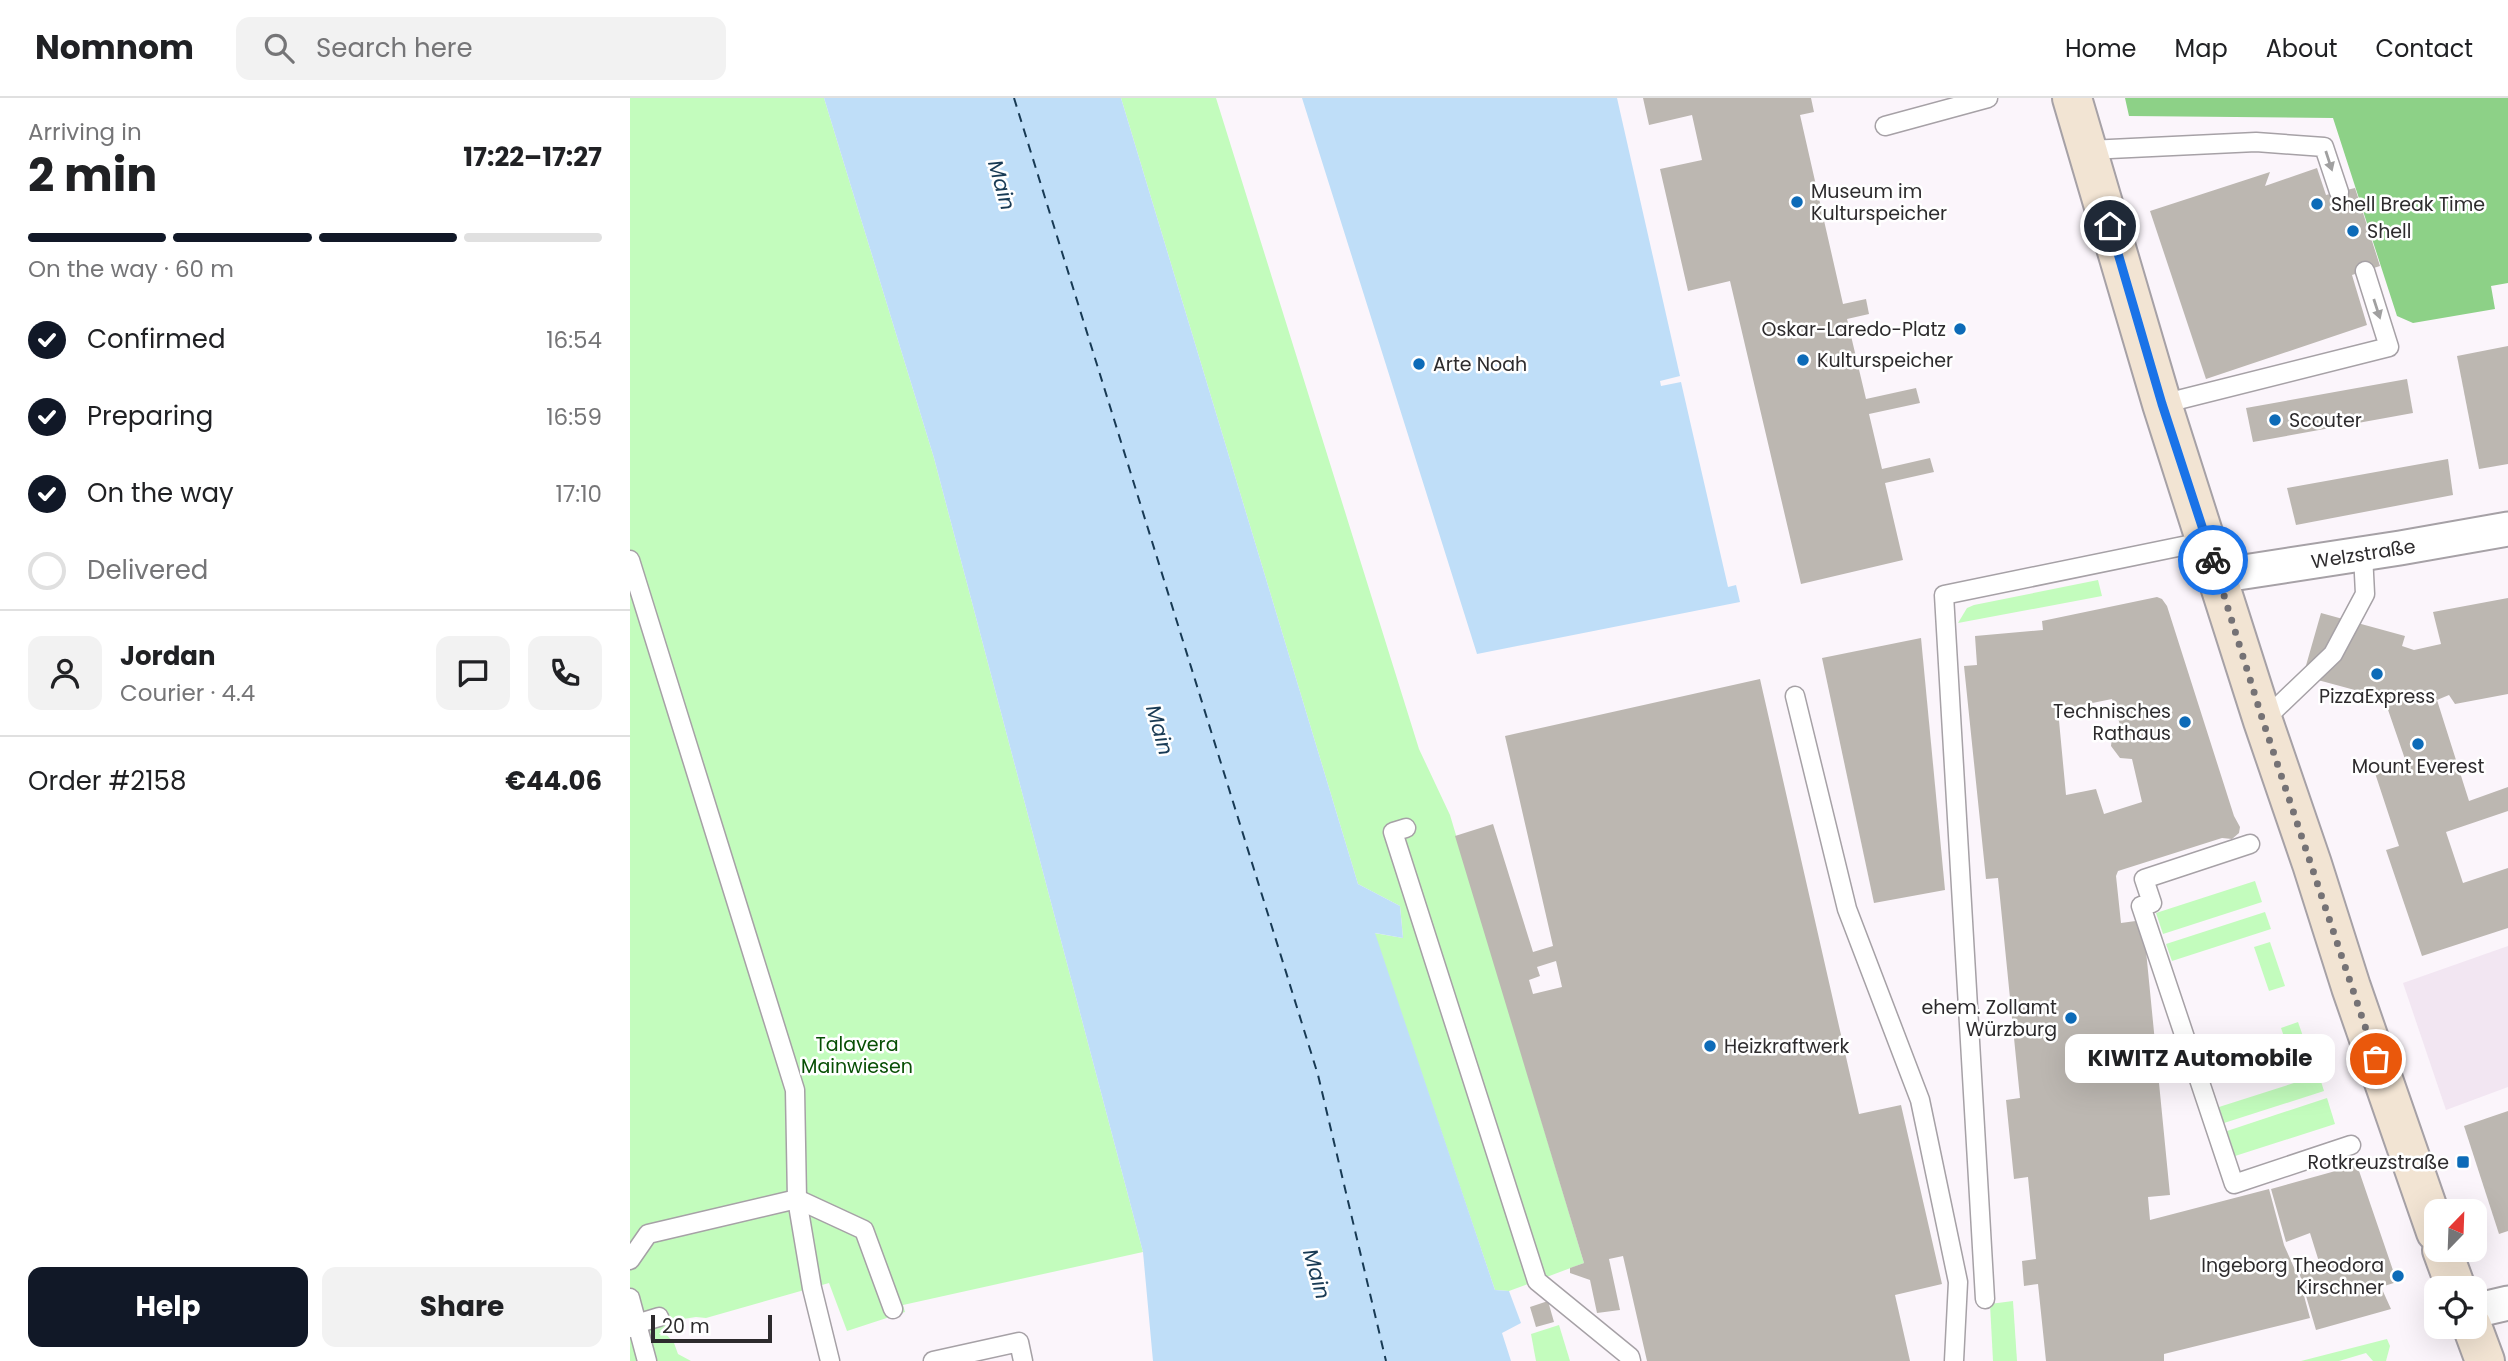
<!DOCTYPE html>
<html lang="en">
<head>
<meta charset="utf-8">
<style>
  :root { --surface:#fff; --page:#f2f2f2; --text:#202124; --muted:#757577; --line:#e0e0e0; --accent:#111827 }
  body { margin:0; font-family:Poppins,sans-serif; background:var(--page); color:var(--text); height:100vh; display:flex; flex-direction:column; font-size:26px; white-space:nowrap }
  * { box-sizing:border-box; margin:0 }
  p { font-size:23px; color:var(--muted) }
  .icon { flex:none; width:38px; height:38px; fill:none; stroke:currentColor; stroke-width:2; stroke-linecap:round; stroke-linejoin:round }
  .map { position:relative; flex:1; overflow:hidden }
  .panel { display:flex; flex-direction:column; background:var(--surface); width:630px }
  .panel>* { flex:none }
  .needle { width:46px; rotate:23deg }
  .fabs { position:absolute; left:1794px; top:1101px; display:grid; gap:14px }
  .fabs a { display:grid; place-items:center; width:63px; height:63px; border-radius:14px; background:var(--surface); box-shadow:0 7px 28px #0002; font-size:35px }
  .scale { position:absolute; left:21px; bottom:18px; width:121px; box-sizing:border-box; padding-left:7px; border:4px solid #2d2b2d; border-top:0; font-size:19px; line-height:24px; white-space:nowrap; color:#2d2b2d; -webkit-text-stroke:5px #fff; paint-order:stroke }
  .pin { position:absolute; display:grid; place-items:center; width:60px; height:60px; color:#fff; margin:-30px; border:4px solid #fff; border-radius:50%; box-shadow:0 2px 7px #0007 }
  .courier { position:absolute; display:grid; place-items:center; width:70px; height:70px; margin:-35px; border:5px solid #1a73e8; border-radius:50%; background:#fff; color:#222; box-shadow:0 2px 9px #0007 }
  .bubble { position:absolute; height:49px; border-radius:14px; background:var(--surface); box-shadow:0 7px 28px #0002; font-size:23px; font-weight:700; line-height:49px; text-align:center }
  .overview em { font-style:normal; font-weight:700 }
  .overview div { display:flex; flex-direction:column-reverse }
  .overview { display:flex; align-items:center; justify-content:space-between; height:119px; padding:0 28px }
  h1 { font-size:46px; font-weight:700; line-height:52px }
  .bar { display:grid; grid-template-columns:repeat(4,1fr); gap:10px 7px; align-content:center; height:84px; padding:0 28px }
  .bar i { height:9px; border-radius:5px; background:var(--line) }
  .bar .selected { background:var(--accent) }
  .bar p { grid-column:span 4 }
  .line { display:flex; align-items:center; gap:18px; padding:0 28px; border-top:2px solid var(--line) }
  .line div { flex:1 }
  .round { display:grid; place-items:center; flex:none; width:74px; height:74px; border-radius:14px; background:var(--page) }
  ol { padding:0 28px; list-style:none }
  li { display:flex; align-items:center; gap:21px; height:77px }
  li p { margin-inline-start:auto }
  li .icon { padding:7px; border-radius:50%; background:var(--accent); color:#fff; stroke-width:4 }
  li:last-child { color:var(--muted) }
  li i { width:38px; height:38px; border:4px solid var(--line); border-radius:50% }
  .action { display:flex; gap:14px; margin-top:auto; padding:14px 28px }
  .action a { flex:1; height:80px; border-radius:14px; background:var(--accent); color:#fff; font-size:28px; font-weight:700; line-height:80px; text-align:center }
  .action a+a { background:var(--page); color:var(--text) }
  header { display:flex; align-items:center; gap:42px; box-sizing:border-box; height:98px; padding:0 35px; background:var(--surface); border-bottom:2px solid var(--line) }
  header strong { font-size:33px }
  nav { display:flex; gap:38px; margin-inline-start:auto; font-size:24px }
  .search { width:490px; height:63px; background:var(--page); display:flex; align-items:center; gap:18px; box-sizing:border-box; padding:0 24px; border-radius:14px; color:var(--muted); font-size:26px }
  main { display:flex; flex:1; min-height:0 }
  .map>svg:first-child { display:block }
  .built { fill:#f2e6f2 }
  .green { fill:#c3fcbd }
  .forest { fill:#8dd187 }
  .water { fill:#bfdef8 }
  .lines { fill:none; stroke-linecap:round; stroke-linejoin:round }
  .ferry { stroke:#183a54; stroke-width:2; stroke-dasharray:9 7; stroke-linecap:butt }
  .building { fill:#bcb7b1; fill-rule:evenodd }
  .service-casing { stroke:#a6a1a6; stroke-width:21 }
  .minor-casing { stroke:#a6a1a6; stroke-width:37 }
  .secondary-casing { stroke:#a6a1a6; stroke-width:42 }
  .service { stroke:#fff; stroke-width:18 }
  .minor { stroke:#fff; stroke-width:33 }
  .secondary { stroke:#f2e4d3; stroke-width:38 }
  .oneway { fill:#a0a0a0 }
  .done { stroke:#757275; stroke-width:7; stroke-dasharray:0 12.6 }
  .route { stroke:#1a73e8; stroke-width:9 }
  .poi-dot { fill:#0d6bb8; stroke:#fff; stroke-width:2.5 }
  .labels { text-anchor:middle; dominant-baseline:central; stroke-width:5; stroke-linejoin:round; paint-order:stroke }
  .poi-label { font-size:19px; fill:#2d2b2d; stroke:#fff; text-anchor:start }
  .street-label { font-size:19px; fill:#2d2b2d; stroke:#fff }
  .park-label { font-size:19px; fill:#074f04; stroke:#fff }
  .water-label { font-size:21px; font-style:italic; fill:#183a54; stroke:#fff }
</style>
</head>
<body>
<header>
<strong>Nomnom</strong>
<div class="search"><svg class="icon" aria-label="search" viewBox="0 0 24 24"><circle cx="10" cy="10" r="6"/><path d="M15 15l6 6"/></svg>Search here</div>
<nav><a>Home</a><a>Map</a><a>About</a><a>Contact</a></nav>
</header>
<main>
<section class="panel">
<div class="overview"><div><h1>2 min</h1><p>Arriving in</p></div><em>17:22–17:27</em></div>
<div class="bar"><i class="selected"></i><i class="selected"></i><i class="selected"></i><i></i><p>On the way · 60 m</p></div>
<ol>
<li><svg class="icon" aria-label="check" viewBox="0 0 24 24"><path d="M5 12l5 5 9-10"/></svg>Confirmed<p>16:54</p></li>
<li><svg class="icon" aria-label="check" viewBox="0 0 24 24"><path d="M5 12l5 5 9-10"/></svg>Preparing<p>16:59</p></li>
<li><svg class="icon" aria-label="check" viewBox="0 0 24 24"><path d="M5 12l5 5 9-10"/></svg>On the way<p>17:10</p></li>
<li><i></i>Delivered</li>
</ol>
<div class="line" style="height:126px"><a class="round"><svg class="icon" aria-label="person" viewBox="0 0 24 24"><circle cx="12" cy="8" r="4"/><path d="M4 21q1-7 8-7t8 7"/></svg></a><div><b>Jordan</b><p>Courier · 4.4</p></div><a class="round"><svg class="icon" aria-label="chat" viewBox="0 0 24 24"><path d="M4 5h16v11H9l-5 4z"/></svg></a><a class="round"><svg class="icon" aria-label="phone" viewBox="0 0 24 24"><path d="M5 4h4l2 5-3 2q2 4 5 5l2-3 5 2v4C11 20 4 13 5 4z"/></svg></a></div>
<div class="line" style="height:91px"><div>Order #2158</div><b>€44.06</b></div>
<div class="action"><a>Help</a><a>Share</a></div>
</section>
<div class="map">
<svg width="1878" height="1263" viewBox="0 0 1878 1263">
  <rect width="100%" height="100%" fill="#fbf5fb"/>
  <!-- built -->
  <path class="built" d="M1878,848V989L1816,1012L1773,885Z"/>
  <!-- green -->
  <g class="green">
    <path d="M0,0H194L304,360L513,1154L273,1207L275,1214L217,1233L199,1185L76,1220L66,1219L40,1223L35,1235L44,1245L48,1256L61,1263H0Z"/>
    <path d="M491,0H586L789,651L820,717L954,1165L879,1193L865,1192L744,835L773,840L770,808L728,786Z"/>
    <path d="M1468,482L1472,498L1328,525L1337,510L1344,507Z"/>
    <path d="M1625,783L1632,804L1533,836L1526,815Z"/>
    <path d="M1635,814L1641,831L1542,863L1536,846Z"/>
    <path d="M1640,844L1655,888L1639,893L1624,849Z"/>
    <path d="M1668,924L1683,967L1666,973L1651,930Z"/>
    <path d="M1689,977L1694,993L1594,1025L1589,1009Z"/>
    <path d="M1697,1000L1705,1026L1605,1058L1597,1033Z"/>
    <path d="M1383,1203L1387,1263H1363L1360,1206Z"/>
    <path d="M929,1227L940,1263H906L901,1236Z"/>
    <path d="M1757,1241L1760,1248L1756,1263H1743L1736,1255L1709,1263H1671Z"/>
  </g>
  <!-- forest -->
  <path class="forest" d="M1495,0H1878V185L1861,188L1865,211L1783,225L1767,218L1703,20L1499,18Z"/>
  <!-- water -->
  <g class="water">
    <path d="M194,0H491L728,786L770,808L773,840L745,835L865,1192L879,1193L891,1225L872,1235L881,1263H523L513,1154L304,360Z"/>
    <path d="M672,0H987L1050,278L1030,283L1031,288L1051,284L1098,489L1106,487L1110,504L847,556Z"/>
  </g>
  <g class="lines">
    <!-- ferry -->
    <path class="ferry" d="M384,0L688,977L756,1263"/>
  </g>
  <!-- building -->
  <g class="building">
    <path d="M1013,0H1181L1184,14L1170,17L1213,206L1236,201L1239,216L1217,221L1236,301L1286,290L1290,305L1239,316L1252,371L1300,360L1304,374L1255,385L1273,462L1171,486L1100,183L1058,193L1030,71L1072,62L1062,17L1019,27Z"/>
    <path d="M1687,70L1696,97L1725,90L1750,168L1722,177L1737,227L1576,281L1520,113L1640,74L1635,88Z"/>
    <path d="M1878,248V366L1849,371L1827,258Z"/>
    <path d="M1777,281L1783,315L1623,344L1616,310Z"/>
    <path d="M1818,361L1823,397L1666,427L1657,390Z"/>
    <path d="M1527,499L1532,501L1537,508L1604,718L1610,729L1609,735L1602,741L1592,740L1488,773L1486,778L1491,825L1513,822L1540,1097L1518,1099L1520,1122L1639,1091L1654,1147L1670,1183L1680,1220L1534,1256V1263H1416L1408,1186L1394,1188L1392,1163L1406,1161L1398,1079L1384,1081L1376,1002L1390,1000L1368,780L1356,781L1334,568L1347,567L1345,538L1413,532L1412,523ZM1482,601L1491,630L1482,639L1481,648L1490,660L1502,661L1512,704L1474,716L1466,691L1436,697L1428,612Z"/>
    <path d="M1878,500V596L1825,606L1819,597L1807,602L1839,703L1878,689V713L1816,734L1833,785L1878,770V830L1792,858L1756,752L1769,748L1745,675L1776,664L1756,606L1759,604L1758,601L1673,578L1691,515L1775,538L1772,548L1784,552L1811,546L1803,514Z"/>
    <path d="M1291,540L1315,792L1244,805L1192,560Z"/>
    <path d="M1130,581L1229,1016L1271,1007L1312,1186L1265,1197L1280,1263H1017L993,1158L979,1161L990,1212L967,1215L960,1182L940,1175V1170L954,1165L825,738L863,726L903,854L923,848L875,638ZM926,863L932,889L903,896L899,882L910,878L907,869Z"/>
    <path d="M1878,1013V1133L1869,1136L1834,1028Z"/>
    <path d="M1727,1067L1767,1184L1751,1189L1761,1211L1686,1232L1669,1174L1690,1167L1680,1135L1656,1144L1641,1091Z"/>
    <path d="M918,1203L924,1224L906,1229L900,1209Z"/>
  </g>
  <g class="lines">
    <defs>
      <g id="service">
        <path d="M1255,28L1358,0"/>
        <path d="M1459,52L1626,44L1694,49L1709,94"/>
        <path d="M1532,306L1759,249L1735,173"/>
        <path d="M0,462L165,992L167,1101L182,1190L200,1263"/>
        <path d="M1165,598L1217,811L1290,1002L1328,1184L1324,1263"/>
        <path d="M1633,623L1703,556L1735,496L1733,456"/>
        <path d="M776,730L763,734L907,1183L1000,1259L1001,1263"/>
        <path d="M1620,746L1514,781L1522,805L1511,808L1604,1086L1721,1047"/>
        <path d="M0,1162L18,1136L167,1101L234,1132L263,1211"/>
        <path d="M0,1200L17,1263"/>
        <path d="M1355,1201L1314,497L1577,443"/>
        <path d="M0,1230L6,1226L29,1219"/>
        <path d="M303,1263L389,1244L393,1263"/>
      </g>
      <g id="minor">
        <path id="s1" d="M1588,478L1770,450L1878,431"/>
        <path d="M1844,1213L1878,1205"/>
      </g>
      <g id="secondary">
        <path d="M1442,0L1532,306L1633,623L1682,766L1721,889L1806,1134"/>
        <path d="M1812,1152L1826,1190"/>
        <path d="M1842,1228L1855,1263"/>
      </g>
    </defs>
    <!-- service casing -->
    <use href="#service" class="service-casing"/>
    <!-- minor casing -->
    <use href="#minor" class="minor-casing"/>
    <!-- secondary casing -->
    <use href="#secondary" class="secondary-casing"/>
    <!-- service -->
    <use href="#service" class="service"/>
    <!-- minor -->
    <use href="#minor" class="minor"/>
    <!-- secondary -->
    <use href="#secondary" class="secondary"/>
  </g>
  <!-- one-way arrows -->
  <defs><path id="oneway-solid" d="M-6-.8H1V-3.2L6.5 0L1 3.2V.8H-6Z" transform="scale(1.75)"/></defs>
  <g class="oneway">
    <use href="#oneway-solid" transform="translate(1699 63) rotate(72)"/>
    <use href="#oneway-solid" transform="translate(1747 211) rotate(72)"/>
  </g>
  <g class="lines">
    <!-- done -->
    <path class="done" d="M1583,462L1633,623L1746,961"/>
    <!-- route -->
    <path class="route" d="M1480,128L1532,306L1583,462"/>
  </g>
  <!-- markers -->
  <g class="poi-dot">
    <circle cx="1167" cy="104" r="7"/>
    <circle cx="1687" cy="106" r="7"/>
    <circle cx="1723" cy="133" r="7"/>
    <circle cx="1330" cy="231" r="7"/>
    <circle cx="1173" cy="262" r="7"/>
    <circle cx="789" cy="266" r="7"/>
    <circle cx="1645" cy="322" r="7"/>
    <circle cx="1747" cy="576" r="7"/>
    <circle cx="1555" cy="624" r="7"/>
    <circle cx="1788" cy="646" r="7"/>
    <circle cx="1441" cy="920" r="7"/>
    <circle cx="1080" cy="948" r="7"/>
    <rect x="1826" y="1057" width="14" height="14" rx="3.5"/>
    <circle cx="1768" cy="1178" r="7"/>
  </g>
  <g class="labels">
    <!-- poi labels -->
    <g class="poi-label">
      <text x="1181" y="93">Museum im<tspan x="1181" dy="22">Kulturspeicher</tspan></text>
      <text x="1701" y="106">Shell Break Time</text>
      <text x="1737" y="133">Shell</text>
      <text x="1316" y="231" text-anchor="end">Oskar-Laredo-Platz</text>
      <text x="1187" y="262">Kulturspeicher</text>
      <text x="803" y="266">Arte Noah</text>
      <text x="1659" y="322">Scouter</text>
      <text x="1747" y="598" text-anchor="middle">PizzaExpress</text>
      <text x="1541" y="613" text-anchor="end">Technisches<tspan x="1541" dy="22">Rathaus</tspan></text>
      <text x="1788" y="668" text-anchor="middle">Mount Everest</text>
      <text x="1427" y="909" text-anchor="end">ehem. Zollamt<tspan x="1427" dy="22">Würzburg</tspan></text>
      <text x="1094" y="948">Heizkraftwerk</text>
      <text x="1819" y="1064" text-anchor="end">Rotkreuzstraße</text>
      <text x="1754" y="1167" text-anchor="end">Ingeborg Theodora<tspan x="1754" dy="22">Kirschner</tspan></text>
    </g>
    <!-- street labels -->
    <g class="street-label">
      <text stroke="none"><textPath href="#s1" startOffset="147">Welzstraße</textPath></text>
    </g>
    <!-- park labels -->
    <g class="park-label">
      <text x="227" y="946">Talavera<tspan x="227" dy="22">Mainwiesen</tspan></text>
    </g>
    <!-- water labels -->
    <g class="water-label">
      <text transform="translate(372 87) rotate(74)">Main</text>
      <text transform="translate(530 632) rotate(74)">Main</text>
      <text transform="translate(687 1176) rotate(74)">Main</text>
    </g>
  </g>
</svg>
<div class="fabs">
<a><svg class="needle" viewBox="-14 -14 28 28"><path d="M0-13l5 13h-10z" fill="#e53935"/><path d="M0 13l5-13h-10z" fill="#757577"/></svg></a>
<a><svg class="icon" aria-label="locate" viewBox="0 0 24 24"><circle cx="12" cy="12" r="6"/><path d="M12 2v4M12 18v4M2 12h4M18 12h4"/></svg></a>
</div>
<div class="scale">20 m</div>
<div class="pin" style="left:1746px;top:961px;background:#ea580c"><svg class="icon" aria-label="bag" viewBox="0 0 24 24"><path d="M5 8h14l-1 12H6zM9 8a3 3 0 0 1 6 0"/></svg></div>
<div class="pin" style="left:1480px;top:128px;background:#1f2937"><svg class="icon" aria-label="home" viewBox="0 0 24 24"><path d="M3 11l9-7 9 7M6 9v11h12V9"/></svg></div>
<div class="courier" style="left:1583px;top:462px"><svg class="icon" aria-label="bike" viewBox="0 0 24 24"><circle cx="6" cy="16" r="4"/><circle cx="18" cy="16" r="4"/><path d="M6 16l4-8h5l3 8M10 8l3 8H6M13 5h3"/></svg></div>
<div class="bubble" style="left:1435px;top:936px;width:270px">KIWITZ Automobile</div>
</div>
</main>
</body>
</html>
